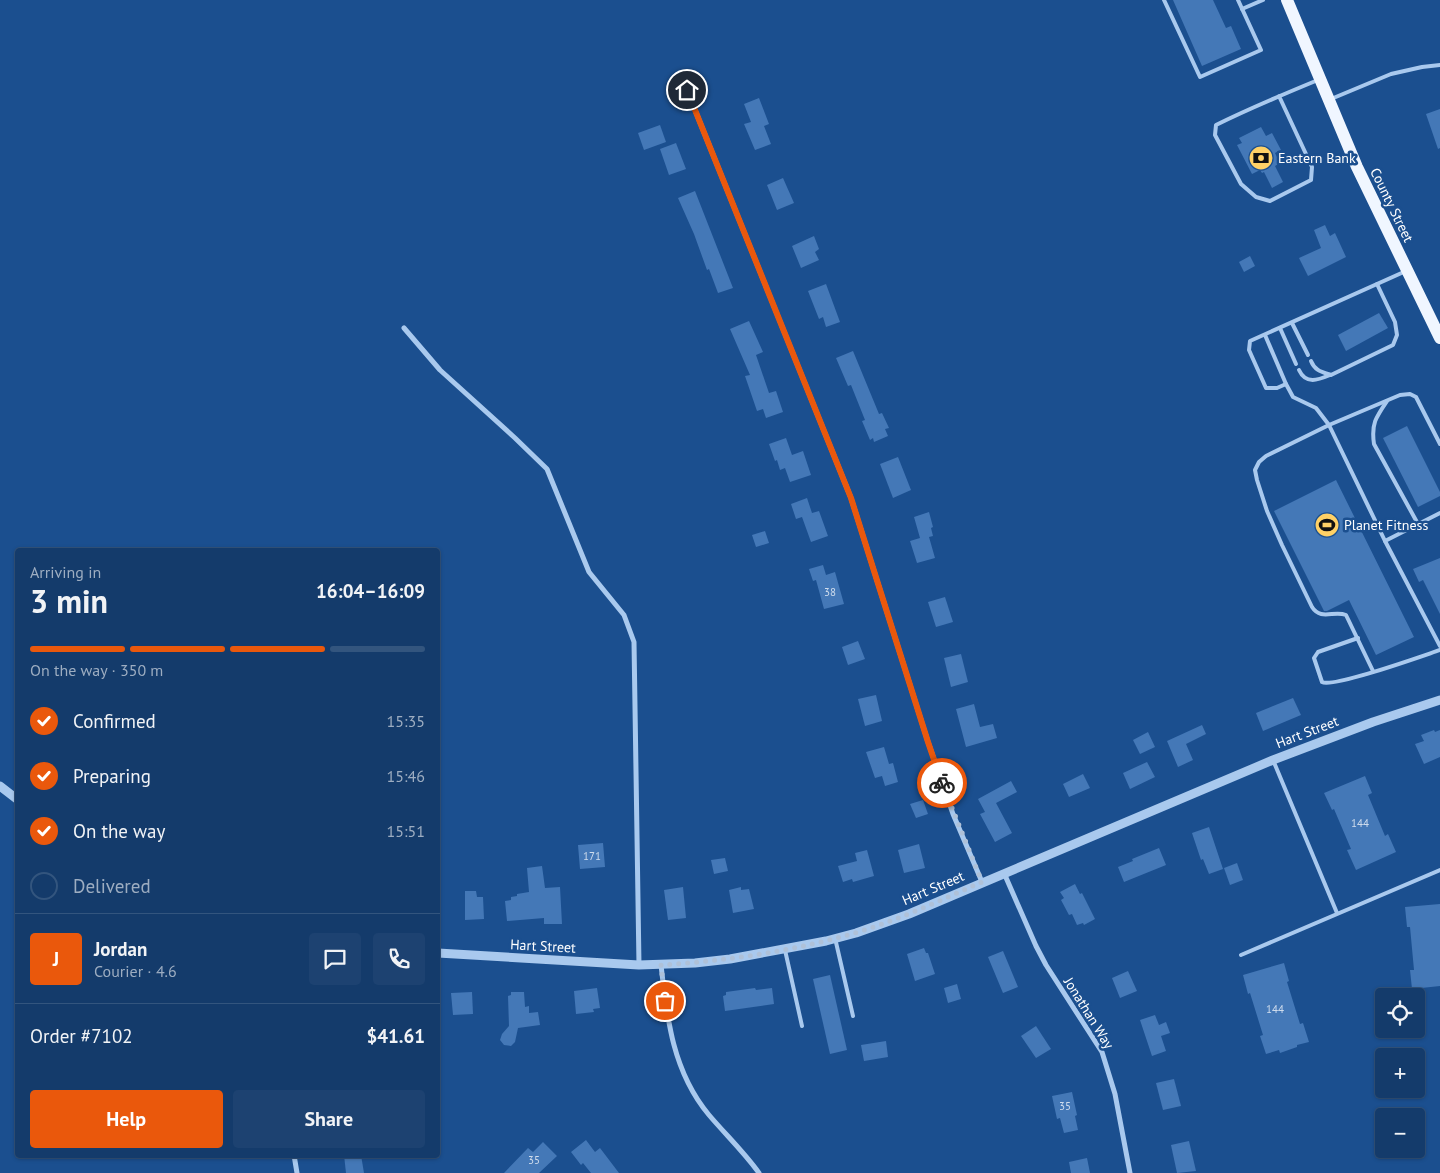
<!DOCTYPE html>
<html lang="en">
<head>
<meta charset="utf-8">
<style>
  :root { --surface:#143b6b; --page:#1d4271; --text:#f1f3f6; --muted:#9dadc1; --line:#33557e; --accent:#ea580c }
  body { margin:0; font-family:"PT Sans",sans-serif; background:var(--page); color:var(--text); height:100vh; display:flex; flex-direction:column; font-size:19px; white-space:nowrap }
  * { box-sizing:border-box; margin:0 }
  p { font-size:16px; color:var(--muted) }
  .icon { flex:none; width:28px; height:28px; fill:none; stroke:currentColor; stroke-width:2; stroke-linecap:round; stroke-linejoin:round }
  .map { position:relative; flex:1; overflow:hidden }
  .drawer { position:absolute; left:15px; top:548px; width:425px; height:610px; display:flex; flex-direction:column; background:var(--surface); border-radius:5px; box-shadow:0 1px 4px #0004,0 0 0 1px var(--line) }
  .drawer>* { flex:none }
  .controls { position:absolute; left:1375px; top:988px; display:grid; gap:10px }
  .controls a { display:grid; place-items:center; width:50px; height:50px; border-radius:5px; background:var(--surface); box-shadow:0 1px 4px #0004,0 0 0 1px var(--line); font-size:25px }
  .pin { position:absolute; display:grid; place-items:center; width:42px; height:42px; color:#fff; margin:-21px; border:2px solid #fff; border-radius:50%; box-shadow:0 1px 5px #0007 }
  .courier { position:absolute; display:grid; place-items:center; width:50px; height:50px; margin:-25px; border:4px solid #ea580c; border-radius:50%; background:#fff; color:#222; box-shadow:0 1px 6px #0007 }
  .overview em { font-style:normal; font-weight:700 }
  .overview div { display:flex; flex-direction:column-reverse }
  .overview { display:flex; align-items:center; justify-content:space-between; height:85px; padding:0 15px }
  h1 { font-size:32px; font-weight:700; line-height:38px }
  .bar { display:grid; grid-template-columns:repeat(4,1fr); gap:8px 5px; align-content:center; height:60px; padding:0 15px }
  .bar i { height:6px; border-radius:4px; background:var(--line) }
  .bar .on { background:var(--accent) }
  .bar p { grid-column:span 4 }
  .line { display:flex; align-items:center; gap:12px; padding:0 15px; border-top:1px solid var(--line) }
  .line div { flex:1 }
  .round { display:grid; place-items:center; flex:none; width:52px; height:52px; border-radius:5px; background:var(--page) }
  ol { padding:0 15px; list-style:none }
  li { display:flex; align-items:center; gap:15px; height:55px }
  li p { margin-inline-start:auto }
  li .icon { padding:5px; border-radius:50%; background:var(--accent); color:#fff; stroke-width:4 }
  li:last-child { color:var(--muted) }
  li i { width:28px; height:28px; border:2px solid var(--line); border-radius:50% }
  .action { display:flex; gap:10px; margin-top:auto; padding:10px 15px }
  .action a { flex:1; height:58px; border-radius:5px; background:var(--accent); color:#fff; font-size:20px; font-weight:700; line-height:58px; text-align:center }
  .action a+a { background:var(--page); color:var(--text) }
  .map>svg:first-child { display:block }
  .building { fill:#4478b7 }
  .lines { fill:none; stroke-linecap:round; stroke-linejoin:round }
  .service { stroke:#a9c9ee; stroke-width:4 }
  .minor { stroke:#a9c9ee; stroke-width:5 }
  .tertiary { stroke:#a9c9ee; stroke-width:9 }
  .primary { stroke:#f0f6ff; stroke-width:12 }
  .done { stroke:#afc1d8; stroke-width:5; stroke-dasharray:0 9 }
  .route { stroke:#ea580c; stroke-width:6 }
  .labels { text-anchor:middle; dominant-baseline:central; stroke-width:5; stroke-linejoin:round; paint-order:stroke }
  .number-label { font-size:11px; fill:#d0dded }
  .poi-label { font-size:14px; fill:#fff; stroke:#1b4f8f; text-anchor:start }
  .street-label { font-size:14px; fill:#fff; stroke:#1b4f8f }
</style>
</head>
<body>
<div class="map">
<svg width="1440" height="1173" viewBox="0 0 1440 1173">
  <rect width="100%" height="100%" fill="#1b4f8f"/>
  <!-- building -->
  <g class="building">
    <path d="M1173,0H1213L1226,28L1231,26L1241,49L1202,66Z"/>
    <path d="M759,98L769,124L764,126L771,144L755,150L744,124L751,122L744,104Z"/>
    <path d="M1440,109V148L1438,149L1426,114Z"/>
    <path d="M660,125L666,142L644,150L638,133Z"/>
    <path d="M1261,127L1266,136L1272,133L1281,150L1275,153L1280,163L1275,166L1283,182L1272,188L1264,172L1262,173L1260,170L1252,174L1237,145L1242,143L1239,138Z"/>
    <path d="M676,143L686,169L669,175L660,149Z"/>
    <path d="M783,178L794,203L777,210L767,185Z"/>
    <path d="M695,191L733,288L718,293L709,269L707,270L694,234L678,198Z"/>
    <path d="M1325,225L1330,236L1335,233L1346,257L1308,276L1299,258L1321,248L1314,230Z"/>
    <path d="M814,236L819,249L815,252L819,260L801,268L792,246Z"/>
    <path d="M1250,256L1255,266L1244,272L1239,262Z"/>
    <path d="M826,284L840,322L826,327L823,317L819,319L808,291Z"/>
    <path d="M1379,313L1388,328L1346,351L1338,335Z"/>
    <path d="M749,321L763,352L756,355L769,393L776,391L783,412L766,418L763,409L757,411L745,376L750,375L730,329Z"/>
    <path d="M853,351L879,414L882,413L889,428L885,429L888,436L874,442L873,438L870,440L862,421L865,420L851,385L848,386L836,358Z"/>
    <path d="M1407,426L1440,492V496L1418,507L1383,438Z"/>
    <path d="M786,438L792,455L803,451L811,475L790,482L785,468L780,470L777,460L775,461L769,444Z"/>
    <path d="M898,457L911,490L893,498L880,464Z"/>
    <path d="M1336,480L1414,637L1376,655L1349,600L1327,611H1324L1274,511Z"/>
    <path d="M807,498L812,513L819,511L828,536L811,542L802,517L796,519L791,504Z"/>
    <path d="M929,512L933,527L931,528L933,536L929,537L935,558L917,563L910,541L920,538L914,517Z"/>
    <path d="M765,531L769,543L756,547L752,535Z"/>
    <path d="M1440,558V614L1423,580L1419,582L1413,569Z"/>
    <path d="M823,565L826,575L835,572L844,604L824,609L816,580L813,581L809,569Z"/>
    <path d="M945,597L953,622L936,627L928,602Z"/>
    <path d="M858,641L865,659L848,665L842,647Z"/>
    <path d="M961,654L968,682L951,687L944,658Z"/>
    <path d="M876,695L882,721L865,726L858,699Z"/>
    <path d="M1293,698L1301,715L1263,731L1256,713Z"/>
    <path d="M974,704L980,727L993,724L997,738L966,747L956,709Z"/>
    <path d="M1202,725L1206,734L1186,744L1193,760L1178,767L1167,741Z"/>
    <path d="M1434,730L1435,732L1440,730V757L1424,764L1415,744L1424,741L1421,735Z"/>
    <path d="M1148,732L1155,747L1140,754L1133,740Z"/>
    <path d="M884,747L889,764L893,763L898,782L885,786L882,776L875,778L866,752Z"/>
    <path d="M1147,762L1155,777L1130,789L1123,773Z"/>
    <path d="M1083,774L1090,788L1069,797L1063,784Z"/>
    <path d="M1365,776L1372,793L1368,795L1385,836L1388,834L1396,852L1356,870L1347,850L1351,849L1334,809L1332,810L1324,793Z"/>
    <path d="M1011,781L1017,792L996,803L1012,833L995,842L980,814L985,812L978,799Z"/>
    <path d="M923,800L928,814L916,818L910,804Z"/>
    <path d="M1209,827L1223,869L1209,874L1203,859L1201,860L1192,833Z"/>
    <path d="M603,843L605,867L580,869L578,845Z"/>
    <path d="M919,844L925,868L904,873L898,850Z"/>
    <path d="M1159,848L1166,865L1124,882L1118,867L1133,861L1132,859Z"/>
    <path d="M867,850L874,876L853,882L852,879L843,882L838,866L857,861L855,853Z"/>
    <path d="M725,858L728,871L714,874L711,860Z"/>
    <path d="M1237,863L1243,880L1230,885L1224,868Z"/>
    <path d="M542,866L545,888L560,887L562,924H544V918L507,921L505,901L511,900V897L517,896V894L529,892L527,868Z"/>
    <path d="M1075,884L1080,894L1082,893L1095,919L1084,925L1083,923L1077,925L1072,914L1069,915L1061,900L1064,898L1060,892Z"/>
    <path d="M683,887L686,918L668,920L664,890Z"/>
    <path d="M741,887V890L749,889L754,909L733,913L729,890Z"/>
    <path d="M465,891H476L477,897H483L484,919L465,920Z"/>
    <path d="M1440,904V986L1412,989L1410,970H1414L1410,927H1407L1405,907Z"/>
    <path d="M924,948L926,953H928L935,974L915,981L907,954Z"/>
    <path d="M1003,951L1018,987L1003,993L988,957Z"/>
    <path d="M1284,963L1289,981L1287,982L1300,1024L1303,1023L1309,1042L1297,1045V1047L1280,1053L1279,1050L1266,1054L1260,1036L1263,1035L1250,993L1248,994L1243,975Z"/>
    <path d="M1128,971L1137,991L1120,998L1112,978Z"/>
    <path d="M830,975L847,1050L830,1054L813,979Z"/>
    <path d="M957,984L961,999L948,1003L944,988Z"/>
    <path d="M597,988L600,1008L593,1009L594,1012L576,1014L574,991Z"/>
    <path d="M755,988L756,990L772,988L774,1004L725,1011L723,996L726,995V992Z"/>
    <path d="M472,992L473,1014L453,1015L451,993Z"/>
    <path d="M511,992H524L525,1007L529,1006V1013L538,1012L540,1025L518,1028L515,1042L511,1046L504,1045L500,1040L502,1034L509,1026L508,996L511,995Z"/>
    <path d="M1155,1015L1159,1025L1166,1022L1170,1033L1161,1036L1166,1051L1152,1056L1140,1020Z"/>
    <path d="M1036,1026L1051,1049L1036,1058L1021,1036Z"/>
    <path d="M886,1041L888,1057L864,1061L861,1045Z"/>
    <path d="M1174,1079L1181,1106L1163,1110L1156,1083Z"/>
    <path d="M1072,1092L1077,1115L1075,1116L1078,1130L1064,1133L1060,1118L1057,1119L1052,1096Z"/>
    <path d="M586,1140L595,1152L600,1148L619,1173H591L583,1163L581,1165L571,1152Z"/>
    <path d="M1189,1141L1196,1171L1177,1173L1171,1145Z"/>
    <path d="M543,1142L557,1156L539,1173H504L528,1148L533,1152Z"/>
    <path d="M344,1155H361L364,1173H346Z"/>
    <path d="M1087,1158L1090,1173H1071L1069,1162Z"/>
  </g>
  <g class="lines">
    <!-- service -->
    <g class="service">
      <path d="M1164,0L1200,77L1261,50L1238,0"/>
      <path d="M1242,9L1263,0"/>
      <path d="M1279,96L1312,167L1311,180L1270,201L1256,197L1241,184L1215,135L1216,125C1250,108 1284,94 1318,80"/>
      <path d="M1331,99L1391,74L1422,67L1440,65"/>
      <path d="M1292,323L1308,355"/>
      <path d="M1280,328L1296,364"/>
      <path d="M1265,335L1286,384"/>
      <path d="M1311,361C1315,371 1322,372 1331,375L1393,345L1397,335L1395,322L1377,284"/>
      <path d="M1299,370C1306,385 1318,380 1330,375"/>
      <path d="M1387,401C1376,417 1371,424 1374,444L1418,524"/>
      <path d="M1440,513L1385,541L1440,646"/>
      <path d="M1385,541L1329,425L1316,408L1293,397L1286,384L1277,388H1266L1249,350L1250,341L1406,271"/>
      <path d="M1358,638L1318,652L1314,658L1322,682C1333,688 1422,656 1440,650"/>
      <path d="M1373,671L1346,615C1334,610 1321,621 1312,607L1282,545L1267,511L1257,480L1255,470L1259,462L1266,456L1329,425L1400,395L1410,394L1416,397L1440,444"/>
      <path d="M1273,760L1337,913"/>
      <path d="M835,938L853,1016"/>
      <path d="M785,950L802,1026"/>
      <path d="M1241,955L1440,870"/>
    </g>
    <!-- minor -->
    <g class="minor">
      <path d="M687,90L851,498L928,742L953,814L982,882"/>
      <path d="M404,328L440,370L515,438L547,469L589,572L624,615L634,642L639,965"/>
      <path d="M1004,873L1036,946L1046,965L1102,1052L1115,1094L1130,1173"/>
      <path d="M661,965C667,1019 673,1072 709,1115C726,1135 744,1152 759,1173"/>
      <path d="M294,1155L297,1173"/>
    </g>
    <!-- tertiary -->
    <g class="tertiary">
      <path d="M0,786L18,800"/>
      <path d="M438,953L639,965L695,963L730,959L826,941L856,933L909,914L1273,760L1373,722L1440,700"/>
    </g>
    <!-- primary -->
    <path class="primary" d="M1287,0L1357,167L1440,338"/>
  </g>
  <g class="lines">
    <!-- done -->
    <path class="done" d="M665,1001L661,965C726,961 793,951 855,933C899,920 941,900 982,882L942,783"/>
    <!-- route -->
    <path class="route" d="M687,90L851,498L928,742L942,783"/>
  </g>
  <!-- icons -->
  <defs>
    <symbol id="bank-disc" viewBox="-11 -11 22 22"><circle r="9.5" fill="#ffd166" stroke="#1b4f8f"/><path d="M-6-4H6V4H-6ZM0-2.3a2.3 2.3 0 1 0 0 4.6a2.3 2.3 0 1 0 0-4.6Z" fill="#111"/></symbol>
    <symbol id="stadium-disc" viewBox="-11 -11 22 22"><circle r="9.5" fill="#ffd166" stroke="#1b4f8f"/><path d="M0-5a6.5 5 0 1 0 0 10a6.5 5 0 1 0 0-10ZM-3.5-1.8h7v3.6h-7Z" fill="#111"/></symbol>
  </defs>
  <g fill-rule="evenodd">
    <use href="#bank-disc" x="1247" y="144" width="28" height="28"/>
    <use href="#stadium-disc" x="1313" y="511" width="28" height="28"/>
  </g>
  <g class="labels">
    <!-- number labels -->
    <g class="number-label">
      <text x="830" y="592">38</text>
      <text x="1360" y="823">144</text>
      <text x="592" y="856">171</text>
      <text x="1275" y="1009">144</text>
      <text x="1065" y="1106">35</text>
      <text x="534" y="1160">35</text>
    </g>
    <!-- poi labels -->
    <g class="poi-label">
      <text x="1278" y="158">Eastern Bank</text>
      <text x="1344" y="525">Planet Fitness</text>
    </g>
    <!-- street labels -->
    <g class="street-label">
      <text transform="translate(1392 205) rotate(64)">County Street</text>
      <text transform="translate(1307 732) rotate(-21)">Hart Street</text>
      <text transform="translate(933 888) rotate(-23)">Hart Street</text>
      <text transform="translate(543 946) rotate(3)">Hart Street</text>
      <text transform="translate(1089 1013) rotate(58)">Jonathan Way</text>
    </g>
  </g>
</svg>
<div class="controls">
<a><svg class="icon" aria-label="locate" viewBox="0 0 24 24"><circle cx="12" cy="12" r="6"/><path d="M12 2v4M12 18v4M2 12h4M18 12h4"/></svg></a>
<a>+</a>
<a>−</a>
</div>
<div class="pin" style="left:665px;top:1001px;background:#ea580c"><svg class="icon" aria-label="bag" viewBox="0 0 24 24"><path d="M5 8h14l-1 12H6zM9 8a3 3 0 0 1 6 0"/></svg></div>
<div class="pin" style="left:687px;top:90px;background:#1f2937"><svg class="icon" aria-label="home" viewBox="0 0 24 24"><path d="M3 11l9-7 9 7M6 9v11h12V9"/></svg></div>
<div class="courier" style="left:942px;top:783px"><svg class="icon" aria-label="bike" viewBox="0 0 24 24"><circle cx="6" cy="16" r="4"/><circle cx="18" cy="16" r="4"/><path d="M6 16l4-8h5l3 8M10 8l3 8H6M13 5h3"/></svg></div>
<section class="drawer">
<div class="overview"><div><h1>3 min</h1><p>Arriving in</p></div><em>16:04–16:09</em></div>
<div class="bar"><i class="on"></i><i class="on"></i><i class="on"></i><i></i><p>On the way · 350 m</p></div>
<ol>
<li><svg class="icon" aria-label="check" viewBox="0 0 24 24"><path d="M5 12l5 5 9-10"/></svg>Confirmed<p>15:35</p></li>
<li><svg class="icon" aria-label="check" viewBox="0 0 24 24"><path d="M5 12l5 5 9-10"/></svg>Preparing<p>15:46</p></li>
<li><svg class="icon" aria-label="check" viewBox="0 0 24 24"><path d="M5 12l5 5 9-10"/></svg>On the way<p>15:51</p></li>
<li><i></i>Delivered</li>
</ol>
<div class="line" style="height:90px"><b class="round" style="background:var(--accent);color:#fff">J</b><div><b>Jordan</b><p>Courier · 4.6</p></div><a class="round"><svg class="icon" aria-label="chat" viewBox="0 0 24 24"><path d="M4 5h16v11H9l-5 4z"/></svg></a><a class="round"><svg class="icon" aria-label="phone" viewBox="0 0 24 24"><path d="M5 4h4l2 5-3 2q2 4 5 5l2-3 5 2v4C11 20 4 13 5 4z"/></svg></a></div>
<div class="line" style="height:65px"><div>Order #7102</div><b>$41.61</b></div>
<div class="action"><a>Help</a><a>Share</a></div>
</section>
</div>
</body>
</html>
